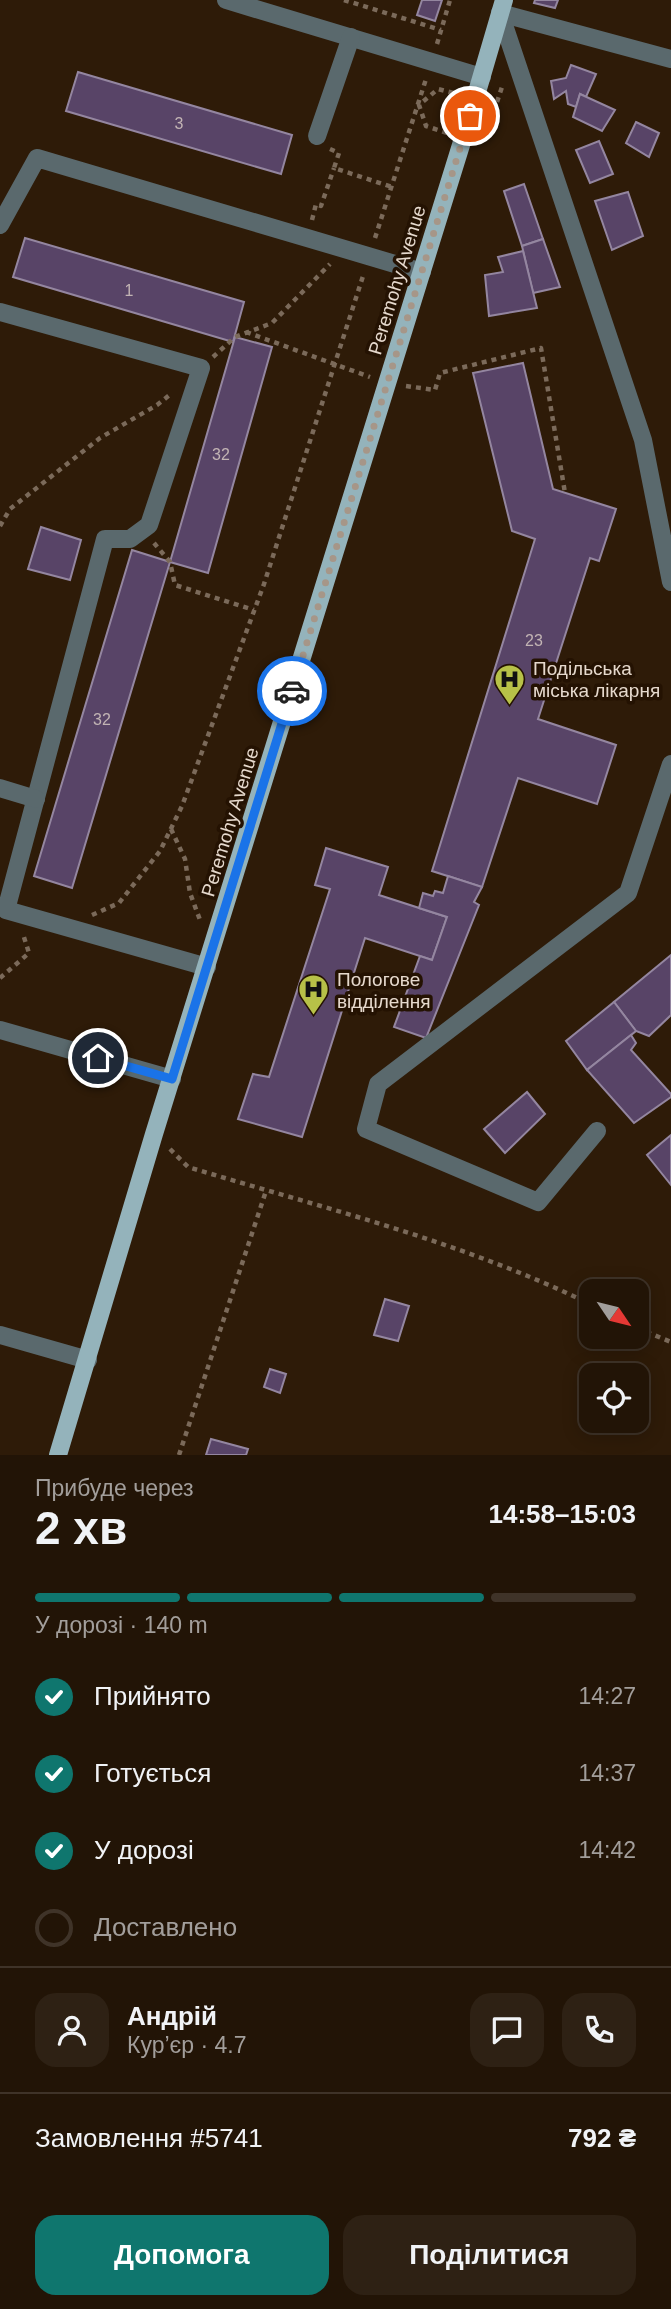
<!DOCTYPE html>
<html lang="uk">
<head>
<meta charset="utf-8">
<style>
  :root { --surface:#221406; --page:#2e2114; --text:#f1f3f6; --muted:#a29e9b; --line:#3f3328; --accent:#0f766e }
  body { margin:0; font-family:Helvetica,sans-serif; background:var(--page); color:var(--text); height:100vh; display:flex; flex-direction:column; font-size:26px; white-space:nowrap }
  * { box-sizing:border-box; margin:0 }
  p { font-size:23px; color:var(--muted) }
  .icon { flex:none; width:38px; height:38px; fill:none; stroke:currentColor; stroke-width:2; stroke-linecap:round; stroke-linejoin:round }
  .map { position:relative; height:1455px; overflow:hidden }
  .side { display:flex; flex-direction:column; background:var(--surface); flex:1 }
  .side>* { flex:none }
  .needle { width:46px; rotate:125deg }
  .tools { position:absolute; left:579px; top:1279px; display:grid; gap:14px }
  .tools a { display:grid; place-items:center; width:70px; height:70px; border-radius:14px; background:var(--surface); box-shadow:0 4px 18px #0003,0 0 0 2px var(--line); font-size:35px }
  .pin { position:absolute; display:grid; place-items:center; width:60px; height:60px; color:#fff; margin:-30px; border:4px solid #fff; border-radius:50%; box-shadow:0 2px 7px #0007 }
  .courier { position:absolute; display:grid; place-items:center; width:70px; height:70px; margin:-35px; border:5px solid #1a73e8; border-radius:50%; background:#fff; color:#222; box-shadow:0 2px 9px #0007 }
  .headline em { font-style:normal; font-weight:700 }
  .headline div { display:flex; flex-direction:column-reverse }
  .headline { display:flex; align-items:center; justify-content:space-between; height:119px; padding:0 35px }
  h1 { font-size:46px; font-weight:700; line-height:52px }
  .bar { display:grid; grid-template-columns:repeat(4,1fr); gap:10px 7px; align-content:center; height:84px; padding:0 35px }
  .bar i { height:9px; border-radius:5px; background:var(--line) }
  .bar .on { background:var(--accent) }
  .bar p { grid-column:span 4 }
  .line { display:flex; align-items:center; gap:18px; padding:0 35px; border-top:2px solid var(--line) }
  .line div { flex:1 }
  .round { display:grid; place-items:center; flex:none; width:74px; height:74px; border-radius:21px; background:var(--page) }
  ol { padding:0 35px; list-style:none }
  li { display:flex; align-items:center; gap:21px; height:77px }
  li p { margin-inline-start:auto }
  li .icon { padding:7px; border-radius:50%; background:var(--accent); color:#fff; stroke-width:4 }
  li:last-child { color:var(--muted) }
  li i { width:38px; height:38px; border:4px solid var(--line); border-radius:50% }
  .button { display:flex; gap:14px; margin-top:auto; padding:14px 35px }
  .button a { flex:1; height:80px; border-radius:21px; background:var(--accent); color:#fff; font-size:28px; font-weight:700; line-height:80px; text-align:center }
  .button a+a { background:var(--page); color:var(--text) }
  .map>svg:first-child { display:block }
  .building { fill:#584467; stroke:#9486a0; stroke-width:2 }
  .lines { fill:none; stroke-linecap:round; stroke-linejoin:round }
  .path { stroke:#7b6a5a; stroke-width:4.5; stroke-dasharray:5 5; stroke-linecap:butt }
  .minor { stroke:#5a696d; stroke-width:18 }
  .major { stroke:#94b3bb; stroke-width:18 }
  .done { stroke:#a69688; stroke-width:7; stroke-dasharray:0 12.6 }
  .route { stroke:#1a73e8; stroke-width:9 }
  .labels { text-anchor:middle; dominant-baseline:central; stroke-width:7; stroke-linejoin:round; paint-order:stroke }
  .number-label { font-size:16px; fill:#c2b4b4 }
  .street-label { font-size:19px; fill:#e6d9cd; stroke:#241202 }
  .poi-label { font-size:19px; fill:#e6d9cd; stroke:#241202; text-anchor:start }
</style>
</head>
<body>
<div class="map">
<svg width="671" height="1455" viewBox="0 0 671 1455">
  <rect width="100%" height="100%" fill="#2e1b08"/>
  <!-- building -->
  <g class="building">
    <path d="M422,0H442L435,21L417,15Z"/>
    <path d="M535,0H558L555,8L534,3Z"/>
    <path d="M571,65L596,74L586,97L580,94L576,107L568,104L566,91L554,99L551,81L566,78Z"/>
    <path d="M78,72L292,135L281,174L66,111Z"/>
    <path d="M580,94L615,110L602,131L573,117Z"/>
    <path d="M636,122L659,133L649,157L626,143Z"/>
    <path d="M599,141L613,174L590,183L576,150Z"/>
    <path d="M524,184L543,239L522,246L504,191Z"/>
    <path d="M628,192L643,236L612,250L595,201Z"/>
    <path d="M25,238L244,302L233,342L13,277Z"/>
    <path d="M543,239L560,287L533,293L522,246Z"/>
    <path d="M523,251L537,308L489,316L485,275L503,272L498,257Z"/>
    <path d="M235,337L272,347L208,573L170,562Z"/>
    <path d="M523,363L553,489L616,509L599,561L590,558L538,719L616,745L597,804L518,778L482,887L432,871L535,539L512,531L473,373Z"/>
    <path d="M41,527L81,540L70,580L28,569Z"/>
    <path d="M132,550L170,562L72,888L34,876Z"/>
    <path d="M326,848L388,867L379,895L447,917L432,960L365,938L302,1137L238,1119L253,1074L269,1077L330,889L315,885Z"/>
    <path d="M448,876L482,887L474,902L479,905L426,1038L394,1027L420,956L432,960L447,917L419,908L423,893L433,896L435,891L443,893Z"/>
    <path d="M671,955V1015L649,1036L636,1031L614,1002Z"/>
    <path d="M614,1002L636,1031L587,1070L566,1041Z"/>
    <path d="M631,1035L636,1043L631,1050L671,1094V1097L634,1123L587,1070Z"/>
    <path d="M527,1092L545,1114L505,1153L484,1129Z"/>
    <path d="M671,1135V1185L647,1155Z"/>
    <path d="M385,1299L409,1306L398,1341L374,1335Z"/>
    <path d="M270,1369L286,1374L280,1393L264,1387Z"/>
    <path d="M211,1439L248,1449L246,1455H206Z"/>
  </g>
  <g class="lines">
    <!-- path -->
    <g class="path">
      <path d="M344,0L441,30"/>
      <path d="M437,44L450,0"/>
      <path d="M497,102L503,84"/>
      <path d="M447,133L426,126L419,105L438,89L457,94"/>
      <path d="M330,149L339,153L334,168L392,187"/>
      <path d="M312,220L316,204L321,206L334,168"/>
      <path d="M375,238L426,79"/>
      <path d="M246,332L370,377"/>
      <path d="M213,357L235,337L272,323L330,264"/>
      <path d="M406,386L435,390L440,373L541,348L565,493"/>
      <path d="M0,526L10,509L100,438L157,405L172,393"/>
      <path d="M154,543L170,562L175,585L254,610"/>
      <path d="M171,829L185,859L190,893L200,920"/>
      <path d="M92,915L119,903L160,851L182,806L264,584L364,273"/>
      <path d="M0,978L29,953L23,934"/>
      <path d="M170,1149L188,1167C323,1208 464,1242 592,1305"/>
      <path d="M637,1328L671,1342"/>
      <path d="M179,1455L266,1191"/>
    </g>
    <!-- minor -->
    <g class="minor">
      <path d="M226,0L482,77"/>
      <path d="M500,13L643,440L671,582"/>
      <path d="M500,13L671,59"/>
      <path d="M317,136L351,37"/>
      <path d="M0,225L37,158L422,272"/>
      <path d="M0,312L201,368L149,525L130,539H105L6,910L207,967"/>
      <path d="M0,788L36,799"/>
      <path d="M0,1030L172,1079"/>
      <path d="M597,1131L538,1202L366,1129L378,1084L628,893L671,764"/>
      <path d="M0,1335L88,1360"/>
    </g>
    <!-- major -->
    <path class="major" d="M58,1455L154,1134L470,116L504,0"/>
  </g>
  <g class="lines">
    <!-- done -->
    <path class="done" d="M292,691L470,116"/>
    <!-- route -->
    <path class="route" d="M98,1058L172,1079L292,691"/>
  </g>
  <!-- icons -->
  <defs>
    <symbol id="hospital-pin" viewBox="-11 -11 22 30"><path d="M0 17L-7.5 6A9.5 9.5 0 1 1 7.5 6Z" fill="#b7c148" stroke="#241202"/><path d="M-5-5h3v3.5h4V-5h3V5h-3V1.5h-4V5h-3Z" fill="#111"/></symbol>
  </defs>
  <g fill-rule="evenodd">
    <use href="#hospital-pin" x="492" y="662" width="35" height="47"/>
    <use href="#hospital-pin" x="296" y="972" width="35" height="47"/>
  </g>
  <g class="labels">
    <!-- number labels -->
    <g class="number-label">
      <text x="179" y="123">3</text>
      <text x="129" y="290">1</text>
      <text x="221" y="454">32</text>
      <text x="534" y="640">23</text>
      <text x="102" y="719">32</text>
    </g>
    <!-- street labels -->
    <g class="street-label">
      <text transform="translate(397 280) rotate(-73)">Peremohy Avenue</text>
      <text transform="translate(230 822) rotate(-73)">Peremohy Avenue</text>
    </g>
    <!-- poi labels -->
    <g class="poi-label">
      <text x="533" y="668">Подільська<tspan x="533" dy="22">міська лікарня</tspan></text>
      <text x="337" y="979">Пологове<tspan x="337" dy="22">відділення</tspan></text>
    </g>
  </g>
</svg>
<div class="tools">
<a><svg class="needle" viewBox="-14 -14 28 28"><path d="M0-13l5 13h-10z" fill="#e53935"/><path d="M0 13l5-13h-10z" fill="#a29e9b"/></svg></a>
<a><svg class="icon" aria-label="locate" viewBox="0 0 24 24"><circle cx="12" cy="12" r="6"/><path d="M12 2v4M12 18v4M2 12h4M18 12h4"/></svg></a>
</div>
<div class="pin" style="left:470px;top:116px;background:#ea580c"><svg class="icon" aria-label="bag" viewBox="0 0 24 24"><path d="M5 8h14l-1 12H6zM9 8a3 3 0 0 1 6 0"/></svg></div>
<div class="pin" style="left:98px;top:1058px;background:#1f2937"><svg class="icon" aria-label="home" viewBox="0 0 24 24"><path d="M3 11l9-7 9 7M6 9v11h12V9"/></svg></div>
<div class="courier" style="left:292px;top:691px"><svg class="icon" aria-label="car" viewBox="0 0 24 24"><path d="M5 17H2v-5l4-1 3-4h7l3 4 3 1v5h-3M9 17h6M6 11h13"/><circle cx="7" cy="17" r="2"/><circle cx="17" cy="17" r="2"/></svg></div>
</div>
<section class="side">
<div class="headline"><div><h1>2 хв</h1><p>Прибуде через</p></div><em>14:58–15:03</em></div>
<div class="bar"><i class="on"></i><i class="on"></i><i class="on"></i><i></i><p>У дорозі · 140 m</p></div>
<ol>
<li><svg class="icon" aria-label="check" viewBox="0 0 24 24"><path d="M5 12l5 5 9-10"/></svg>Прийнято<p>14:27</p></li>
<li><svg class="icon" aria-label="check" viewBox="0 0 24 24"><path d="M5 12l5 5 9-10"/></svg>Готується<p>14:37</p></li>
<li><svg class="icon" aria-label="check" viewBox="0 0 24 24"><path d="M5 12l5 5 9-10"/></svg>У дорозі<p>14:42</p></li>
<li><i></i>Доставлено</li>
</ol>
<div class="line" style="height:126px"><a class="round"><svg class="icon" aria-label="person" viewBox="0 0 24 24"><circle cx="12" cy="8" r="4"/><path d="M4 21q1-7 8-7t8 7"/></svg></a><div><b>Андрій</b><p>Кур’єр · 4.7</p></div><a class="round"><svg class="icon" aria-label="chat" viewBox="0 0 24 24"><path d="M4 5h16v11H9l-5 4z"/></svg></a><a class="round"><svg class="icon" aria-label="phone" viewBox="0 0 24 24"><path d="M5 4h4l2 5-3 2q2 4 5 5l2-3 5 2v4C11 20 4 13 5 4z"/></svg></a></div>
<div class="line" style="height:91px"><div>Замовлення #5741</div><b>792 ₴</b></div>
<div class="button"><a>Допомога</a><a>Поділитися</a></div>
</section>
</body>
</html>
